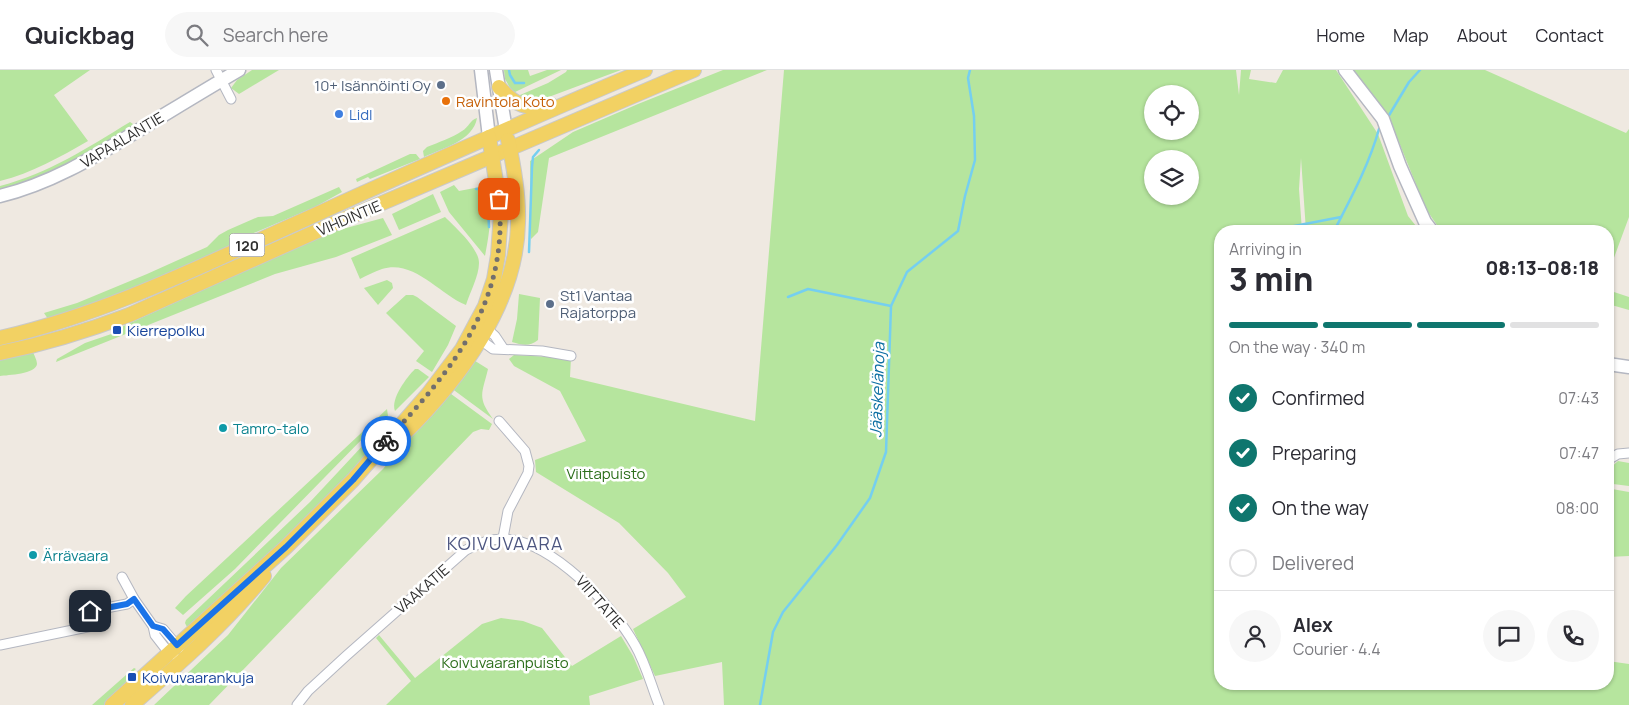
<!DOCTYPE html>
<html lang="en">
<head>
<meta charset="utf-8">
<style>
  :root { --surface:#fff; --page:#f7f7f7; --text:#2b2b33; --muted:#7c7c81; --line:#e1e1e2; --accent:#0f766e }
  body { margin:0; font-family:Manrope,sans-serif; background:var(--page); color:var(--text); height:100vh; display:flex; flex-direction:column; font-size:19px; white-space:nowrap }
  * { box-sizing:border-box; margin:0 }
  p { font-size:16px; color:var(--muted) }
  .icon { flex:none; width:28px; height:28px; fill:none; stroke:currentColor; stroke-width:2; stroke-linecap:round; stroke-linejoin:round }
  .map { position:relative; flex:1; overflow:hidden }
  .panel { position:absolute; left:1214px; top:155px; width:400px; height:465px; display:flex; flex-direction:column; background:var(--surface); border-radius:20px; box-shadow:0 1px 4px #0004 }
  .panel>* { flex:none }
  .controls { position:absolute; left:1144px; top:15px; display:grid; gap:10px }
  .controls a { display:grid; place-items:center; width:55px; height:55px; border-radius:50%; background:var(--surface); box-shadow:0 1px 4px #0004; font-size:25px }
  .pin { position:absolute; display:grid; place-items:center; width:42px; height:42px; color:#fff; margin:-21px; border-radius:10px; box-shadow:0 2px 8px #0006 }
  .courier { position:absolute; display:grid; place-items:center; width:50px; height:50px; margin:-25px; border:4px solid #1a73e8; border-radius:50%; background:#fff; color:#222; box-shadow:0 1px 6px #0007 }
  .overview em { font-style:normal; font-weight:800 }
  .overview div { display:flex; flex-direction:column-reverse }
  .overview { display:flex; align-items:center; justify-content:space-between; height:85px; padding:0 15px }
  h1 { font-size:32px; font-weight:800; line-height:38px }
  .bar { display:grid; grid-template-columns:repeat(4,1fr); gap:8px 5px; align-content:center; height:60px; padding:0 15px }
  .bar i { height:6px; border-radius:4px; background:var(--line) }
  .bar .active { background:var(--accent) }
  .bar p { grid-column:span 4 }
  .line { display:flex; align-items:center; gap:12px; padding:0 15px; border-top:1px solid var(--line) }
  .line div { flex:1 }
  .round { display:grid; place-items:center; flex:none; width:52px; height:52px; border-radius:26px; background:var(--page) }
  ol { padding:0 15px; list-style:none }
  li { display:flex; align-items:center; gap:15px; height:55px }
  li p { margin-inline-start:auto }
  li .icon { padding:5px; border-radius:50%; background:var(--accent); color:#fff; stroke-width:4 }
  li:last-child { color:var(--muted) }
  li i { width:28px; height:28px; border:2px solid var(--line); border-radius:50% }
  header { display:flex; align-items:center; gap:30px; box-sizing:border-box; height:70px; padding:0 25px; background:var(--surface); border-bottom:1px solid var(--line) }
  header strong { font-size:24px }
  nav { display:flex; gap:28px; margin-inline-start:auto; font-size:18px }
  .search { width:350px; height:45px; background:var(--page); display:flex; align-items:center; gap:12px; box-sizing:border-box; padding:0 18px; border-radius:28px; color:var(--muted); font-size:19px }
  .map>svg:first-child { display:block }
  .green { fill:#b6e59e; fill-rule:evenodd }
  .lines { fill:none; stroke-linecap:round; stroke-linejoin:round }
  .stream { stroke:#75cff0; stroke-width:2.5 }
  .street-casing { stroke:#b4b7c1; stroke-width:11 }
  .secondary-casing { stroke:#b4b7c1; stroke-width:15 }
  .primary-casing { stroke:#c9c9c9; stroke-width:16 }
  .street { stroke:#fff; stroke-width:9 }
  .secondary { stroke:#fff; stroke-width:12 }
  .primary { stroke:#f2d163; stroke-width:14 }
  .done { stroke:#726f6d; stroke-width:5; stroke-dasharray:0 9 }
  .route { stroke:#1a73e8; stroke-width:6 }
  .service-dot { fill:#5c6f8a; stroke:#fff; stroke-width:2 }
  .food-dot { fill:#e8710a; stroke:#fff; stroke-width:2 }
  .shop-dot { fill:#3f7fe0; stroke:#fff; stroke-width:2 }
  .transit-dot { fill:#1a4fb4; stroke:#fff; stroke-width:2 }
  .culture-dot { fill:#0f9aa8; stroke:#fff; stroke-width:2 }
  .labels { text-anchor:middle; dominant-baseline:central; stroke-width:5; stroke-linejoin:round; paint-order:stroke }
  .shield { fill:#fff; stroke:#6d6d6d; stroke-width:1 }
  .shield-label { font-size:14px; font-weight:bold; fill:#2e2e2e }
  .service-label { font-size:15px; fill:#4e5e75; stroke:#fff; text-anchor:end }
  .food-label { font-size:15px; fill:#c56008; stroke:#fff; text-anchor:start }
  .shop-label { font-size:15px; fill:#366cbe; stroke:#fff; text-anchor:start }
  .street-label { font-size:15px; fill:#2e2e2e; stroke:#fff }
  .transit-label { font-size:15px; fill:#164399; stroke:#fff; text-anchor:start }
  .culture-label { font-size:15px; fill:#0d838f; stroke:#fff; text-anchor:start }
  .park-label { font-size:15px; fill:#2c6e1b; stroke:#fff }
  .water-label { font-size:16px; font-style:italic; fill:#0d6fa3; stroke:#fff }
  .quarter-label { font-size:18px; letter-spacing:1px; fill:#4d5680; stroke:#fff }
</style>
</head>
<body>
<header>
<strong>Quickbag</strong>
<div class="search"><svg class="icon" aria-label="search" viewBox="0 0 24 24"><circle cx="10" cy="10" r="6"/><path d="M15 15l6 6"/></svg>Search here</div>
<nav><a>Home</a><a>Map</a><a>About</a><a>Contact</a></nav>
</header>
<div class="map">
<svg width="1629" height="635" viewBox="0 0 1629 635">
  <rect width="100%" height="100%" fill="#efe9e1"/>
  <!-- green -->
  <g class="green">
    <path d="M0,0H90L54,25L88,71C60,87 32,103 0,111Z"/>
    <path d="M252,0H279L239,24L231,18L237,10Z"/>
    <path d="M504,0H528L530,6L547,0H561L513,23L505,9Z"/>
    <path d="M567,0H621L538,31L519,29L520,25L548,13L566,2Z"/>
    <path d="M723,0H767L549,88L538,162L531,169L530,91L573,62L638,34Z"/>
    <path d="M784,0H1236L1239,25L1241,0H1251L1249,9L1276,13L1283,0H1336L1378,64L1408,146L1420,161H1306L1301,88L1299,119L1302,161H1220V614H1608V591L1629,594V635H724L722,592L655,606L633,559L686,527L668,503L619,453L536,402L535,390L586,371L560,321L514,296L509,289L514,285L571,288L570,307L755,351ZM1152,24H1190V61H1152ZM1152,89H1190V126H1152Z"/>
    <path d="M1353,0H1485L1626,63L1629,59V147L1608,204V161H1441L1426,139L1394,60L1386,45Z"/>
    <path d="M477,48C473,71 443,78 424,87L423,81L427,77C439,72 452,68 462,61C469,57 470,50 477,48Z"/>
    <path d="M130,52L133,54L132,59L61,99L0,122V116C49,103 87,78 130,52Z"/>
    <path d="M410,84H416L420,89L370,109L368,107L357,112L356,109Z"/>
    <path d="M454,115L459,121L485,116C493,141 490,160 485,186L449,142L440,122Z"/>
    <path d="M339,117L342,122L315,137L242,168L236,174L117,226L48,249L44,243L77,233L147,204L207,177L219,165L228,160L258,147L273,146Z"/>
    <path d="M433,124L441,142L399,160L392,144Z"/>
    <path d="M445,147C455,157 479,178 479,193C479,206 470,222 466,235C439,224 414,189 382,199C374,202 367,205 360,209L351,188Z"/>
    <path d="M383,148L392,165L336,187L275,204L56,292L57,289L85,273L120,261L119,258L328,163Z"/>
    <path d="M387,210L392,213L393,218L378,235L364,218Z"/>
    <path d="M1608,220L1629,227V240L1608,234Z"/>
    <path d="M519,224L540,228L538,270C529,277 522,275 512,272L517,249Z"/>
    <path d="M406,225H413L417,227L456,256L448,275L432,302L416,291L424,281L386,243Z"/>
    <path d="M33,282C34,285 37,290 37,294C36,304 8,305 0,306V288Z"/>
    <path d="M472,289L488,299C482,324 477,327 493,349L451,318Z"/>
    <path d="M415,299H418L429,307L395,341C390,329 407,307 415,299Z"/>
    <path d="M447,321L492,354L489,360L481,359L473,362L209,635H154L228,565L281,498L383,399Z"/>
    <path d="M387,339L388,346L370,361L235,499L183,545L175,538L186,526Z"/>
    <path d="M385,356L388,361L348,405L263,491L187,557L185,553L186,550L310,432L366,372Z"/>
    <path d="M1618,391L1629,393V416L1613,414L1608,418V400Z"/>
    <path d="M1612,419L1629,422V486L1608,487V422Z"/>
    <path d="M501,548L523,551L542,558L572,596L621,566L633,586L643,609L589,626L590,635H386L411,611L376,568L379,565L415,608L482,554Z"/>
    <path d="M134,598L136,599C130,604 129,607 126,613C121,621 111,629 105,635H92Z"/>
  </g>
  <g class="lines">
    <!-- stream -->
    <g class="stream">
      <path d="M509,0L510,5L515,13H524"/>
      <path d="M1388,47L1409,12L1420,0"/>
      <path d="M476,119H483L487,121L489,157"/>
      <path d="M1284,158L1341,147"/>
      <path d="M1334,161C1351,128 1369,95 1379,59"/>
      <path d="M529,182L532,97L533,87L539,80"/>
      <path d="M788,227L808,219L891,236"/>
      <path d="M760,635L773,562L783,542L837,475L870,428L886,382L891,236L907,202L958,161L965,126L975,90L974,46L968,8L970,0"/>
    </g>
    <defs>
      <g id="street">
        <path d="M216,0L231,29"/>
        <path d="M484,256L495,266L503,278"/>
        <path d="M478,268L493,279L542,281L571,286"/>
        <path d="M499,351L525,381L529,396L528,403L508,441L503,468"/>
        <path d="M1608,390L1618,384L1629,383"/>
        <path d="M122,507L134,529L153,556L155,565L169,583L174,585"/>
        <path d="M90,541L127,534L134,529"/>
        <path d="M153,556L163,559L179,578"/>
        <path d="M0,575L97,555L94,541"/>
        <path d="M297,635L308,621L346,586L466,480C478,473 491,468 506,469C553,472 613,536 635,575C646,594 651,615 659,635"/>
      </g>
      <g id="secondary">
        <path d="M481,0L489,67"/>
        <path d="M496,0L506,60"/>
        <path d="M1345,0L1383,49L1400,96L1425,152L1432,161"/>
        <path d="M0,126C49,114 91,89 134,63C169,42 203,21 239,0"/>
        <path d="M1608,294L1629,297"/>
      </g>
      <g id="primary">
        <path d="M499,17C516,36 526,40 551,35"/>
        <path d="M0,268C109,243 205,194 306,149C418,98 531,48 645,0"/>
        <path d="M0,283C44,274 87,261 129,245L333,154L694,0"/>
        <path d="M403,365C458,311 517,234 518,153C519,125 514,97 508,70"/>
        <path d="M112,635L286,477L353,410L428,324L462,279L485,236L494,209L498,185L501,143L489,67"/>
        <path d="M132,635C179,594 225,554 264,506"/>
      </g>
    </defs>
    <!-- street casing -->
    <use href="#street" class="street-casing"/>
    <!-- secondary casing -->
    <use href="#secondary" class="secondary-casing"/>
    <!-- primary casing -->
    <use href="#primary" class="primary-casing"/>
    <!-- street -->
    <use href="#street" class="street"/>
    <!-- secondary -->
    <use href="#secondary" class="secondary"/>
    <!-- primary -->
    <use href="#primary" class="primary"/>
  </g>
  <g class="lines">
    <!-- done -->
    <path class="done" d="M386,371C452,300 509,233 499,129"/>
    <!-- route -->
    <path class="route" d="M90,541L127,534L134,529L153,556L163,559L177,575L286,477L353,410L386,371"/>
  </g>
  <!-- markers -->
  <g class="service-dot">
    <circle cx="441" cy="15" r="5"/>
    <circle cx="550" cy="234" r="5"/>
  </g>
  <circle class="food-dot" cx="446" cy="31" r="5"/>
  <circle class="shop-dot" cx="339" cy="44" r="5"/>
  <g class="transit-dot">
    <rect x="112" y="255" width="10" height="10" rx="2.5"/>
    <rect x="127" y="602" width="10" height="10" rx="2.5"/>
  </g>
  <g class="culture-dot">
    <circle cx="223" cy="358" r="5"/>
    <circle cx="33" cy="485" r="5"/>
  </g>
  <g class="labels">
    <!-- shield labels -->
    <rect class="shield" x="229.5" y="163.5" width="35" height="23" rx="4"/>
    <g class="shield-label">
      <text x="247" y="175">120</text>
    </g>
    <!-- service labels -->
    <g class="service-label">
      <text x="431" y="15">10+ Isännöinti Oy</text>
      <text x="560" y="225" text-anchor="start">St1 Vantaa<tspan x="560" dy="17">Rajatorppa</tspan></text>
    </g>
    <!-- food labels -->
    <g class="food-label">
      <text x="456" y="31">Ravintola Koto</text>
    </g>
    <!-- shop labels -->
    <g class="shop-label">
      <text x="349" y="44">Lidl</text>
    </g>
    <!-- street labels -->
    <g class="street-label">
      <text transform="translate(122 70) rotate(-31)">VAPAALANTIE</text>
      <text transform="translate(349 148) rotate(-23)">VIHDINTIE</text>
      <text transform="translate(422 519) rotate(-41)">VAAKATIE</text>
      <text transform="translate(600 532) rotate(49)">VIITTATIE</text>
    </g>
    <!-- transit labels -->
    <g class="transit-label">
      <text x="127" y="260">Kierrepolku</text>
      <text x="142" y="607">Koivuvaarankuja</text>
    </g>
    <!-- culture labels -->
    <g class="culture-label">
      <text x="233" y="358">Tamro-talo</text>
      <text x="43" y="485">Ärrävaara</text>
    </g>
    <!-- park labels -->
    <g class="park-label">
      <text x="606" y="403">Viittapuisto</text>
      <text x="505" y="592">Koivuvaaranpuisto</text>
    </g>
    <!-- water labels -->
    <g class="water-label">
      <text transform="translate(877 320) rotate(-88)">Jääskelänoja</text>
    </g>
    <!-- quarter labels -->
    <g class="quarter-label">
      <text x="505" y="473">KOIVUVAARA</text>
    </g>
  </g>
</svg>
<div class="controls">
<a><svg class="icon" aria-label="locate" viewBox="0 0 24 24"><circle cx="12" cy="12" r="6"/><path d="M12 2v4M12 18v4M2 12h4M18 12h4"/></svg></a>
<a><svg class="icon" aria-label="layers" viewBox="0 0 24 24"><path d="M12 4l9 5-9 5-9-5zM3 14l9 5 9-5"/></svg></a>
</div>
<div class="pin" style="left:499px;top:129px;background:#ea580c"><svg class="icon" aria-label="bag" viewBox="0 0 24 24"><path d="M5 8h14l-1 12H6zM9 8a3 3 0 0 1 6 0"/></svg></div>
<div class="pin" style="left:90px;top:541px;background:#1f2937"><svg class="icon" aria-label="home" viewBox="0 0 24 24"><path d="M3 11l9-7 9 7M6 9v11h12V9"/></svg></div>
<div class="courier" style="left:386px;top:371px"><svg class="icon" aria-label="bike" viewBox="0 0 24 24"><circle cx="6" cy="16" r="4"/><circle cx="18" cy="16" r="4"/><path d="M6 16l4-8h5l3 8M10 8l3 8H6M13 5h3"/></svg></div>
<section class="panel">
<div class="overview"><div><h1>3 min</h1><p>Arriving in</p></div><em>08:13–08:18</em></div>
<div class="bar"><i class="active"></i><i class="active"></i><i class="active"></i><i></i><p>On the way · 340 m</p></div>
<ol>
<li><svg class="icon" aria-label="check" viewBox="0 0 24 24"><path d="M5 12l5 5 9-10"/></svg>Confirmed<p>07:43</p></li>
<li><svg class="icon" aria-label="check" viewBox="0 0 24 24"><path d="M5 12l5 5 9-10"/></svg>Preparing<p>07:47</p></li>
<li><svg class="icon" aria-label="check" viewBox="0 0 24 24"><path d="M5 12l5 5 9-10"/></svg>On the way<p>08:00</p></li>
<li><i></i>Delivered</li>
</ol>
<div class="line" style="height:90px"><a class="round"><svg class="icon" aria-label="person" viewBox="0 0 24 24"><circle cx="12" cy="8" r="4"/><path d="M4 21q1-7 8-7t8 7"/></svg></a><div><b>Alex</b><p>Courier · 4.4</p></div><a class="round"><svg class="icon" aria-label="chat" viewBox="0 0 24 24"><path d="M4 5h16v11H9l-5 4z"/></svg></a><a class="round"><svg class="icon" aria-label="phone" viewBox="0 0 24 24"><path d="M5 4h4l2 5-3 2q2 4 5 5l2-3 5 2v4C11 20 4 13 5 4z"/></svg></a></div>
</section>
</div>
</body>
</html>
